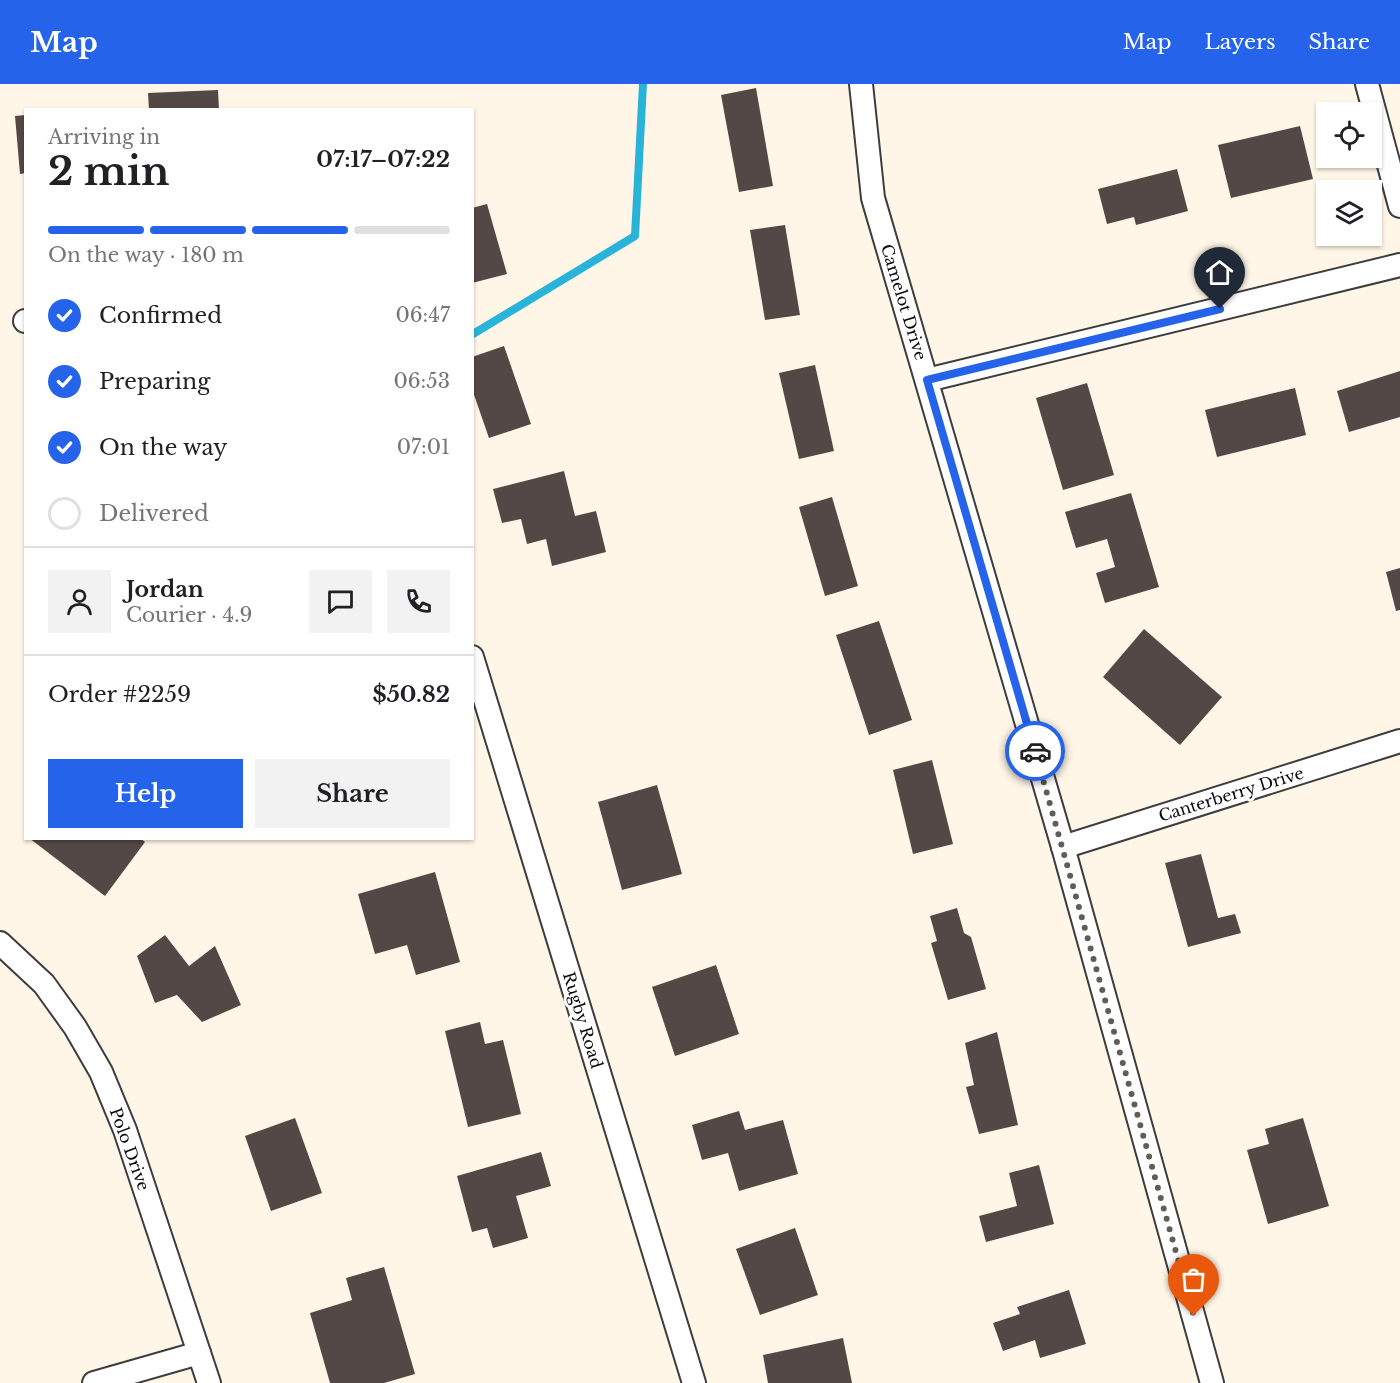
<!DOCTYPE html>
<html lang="en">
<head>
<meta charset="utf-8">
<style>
  :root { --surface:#fff; --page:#f2f2f2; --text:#202124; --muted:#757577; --line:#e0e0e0; --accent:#2563eb }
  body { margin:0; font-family:"Libre Baskerville",serif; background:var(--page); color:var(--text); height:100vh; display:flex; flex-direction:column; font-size:22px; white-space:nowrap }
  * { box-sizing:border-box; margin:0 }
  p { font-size:20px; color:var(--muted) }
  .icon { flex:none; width:33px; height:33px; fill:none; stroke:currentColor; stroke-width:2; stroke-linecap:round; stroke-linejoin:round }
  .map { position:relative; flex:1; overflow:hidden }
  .sheet { position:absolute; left:24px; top:24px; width:450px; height:732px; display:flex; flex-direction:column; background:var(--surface); border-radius:0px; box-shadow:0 2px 4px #0004 }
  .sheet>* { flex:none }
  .buttons { position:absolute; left:1316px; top:18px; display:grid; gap:12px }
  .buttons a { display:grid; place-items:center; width:66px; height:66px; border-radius:0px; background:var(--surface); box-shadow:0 2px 4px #0004; font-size:30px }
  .pin { position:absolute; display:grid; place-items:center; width:51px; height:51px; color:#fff; margin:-62px -26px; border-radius:50% 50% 50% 0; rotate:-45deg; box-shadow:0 0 6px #0007 }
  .pin .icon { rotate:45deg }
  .courier { position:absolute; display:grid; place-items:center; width:60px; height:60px; margin:-30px; border:4px solid #2563eb; border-radius:50%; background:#fff; color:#222; box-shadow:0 2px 8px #0007 }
  .head em { font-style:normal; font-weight:700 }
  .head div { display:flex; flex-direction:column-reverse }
  .head { display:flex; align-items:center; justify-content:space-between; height:102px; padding:0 24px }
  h1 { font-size:39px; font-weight:700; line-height:45px }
  .bar { display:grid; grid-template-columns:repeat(4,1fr); gap:9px 6px; align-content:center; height:72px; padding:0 24px }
  .bar i { height:8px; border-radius:4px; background:var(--line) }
  .bar .active { background:var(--accent) }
  .bar p { grid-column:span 4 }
  .line { display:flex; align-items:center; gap:15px; padding:0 24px; border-top:2px solid var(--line) }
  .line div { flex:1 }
  .round { display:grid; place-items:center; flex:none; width:63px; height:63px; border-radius:0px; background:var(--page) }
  ol { padding:0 24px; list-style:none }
  li { display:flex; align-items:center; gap:18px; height:66px }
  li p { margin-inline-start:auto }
  li .icon { padding:6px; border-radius:50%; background:var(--accent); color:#fff; stroke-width:4 }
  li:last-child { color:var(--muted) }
  li i { width:33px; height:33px; border:3px solid var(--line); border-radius:50% }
  .cta { display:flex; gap:12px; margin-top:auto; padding:12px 24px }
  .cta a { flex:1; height:69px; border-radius:0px; background:var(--accent); color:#fff; font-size:24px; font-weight:700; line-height:69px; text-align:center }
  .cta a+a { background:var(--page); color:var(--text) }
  header { display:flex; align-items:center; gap:36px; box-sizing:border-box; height:84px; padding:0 30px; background:var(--accent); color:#fff }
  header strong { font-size:28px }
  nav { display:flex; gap:33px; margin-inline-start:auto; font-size:21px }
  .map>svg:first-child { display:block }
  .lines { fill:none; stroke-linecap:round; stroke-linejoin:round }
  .stream { stroke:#27b4d8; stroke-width:8 }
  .building { fill:#534845 }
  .street-casing { stroke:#3d3d3d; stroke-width:26 }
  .street { stroke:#fff; stroke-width:22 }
  .done { stroke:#605d57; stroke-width:6; stroke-dasharray:0 10.8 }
  .route { stroke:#2563eb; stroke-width:8 }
  .labels { text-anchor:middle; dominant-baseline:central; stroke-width:6; stroke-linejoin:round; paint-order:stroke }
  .street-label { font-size:16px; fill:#0a0a0a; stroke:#fff }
</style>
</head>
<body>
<header>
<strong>Map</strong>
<nav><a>Map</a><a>Layers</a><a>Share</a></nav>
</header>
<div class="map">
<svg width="1400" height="1299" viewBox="0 0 1400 1299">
  <rect width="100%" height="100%" fill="#fff6e7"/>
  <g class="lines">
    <!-- stream -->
    <path class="stream" d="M473,250L635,152L643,0"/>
  </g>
  <!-- building -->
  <g class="building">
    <path d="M756,4L773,102L739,108L721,11Z"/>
    <path d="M218,6L219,26H149L148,9Z"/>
    <path d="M26,31V89L20,90L15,32Z"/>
    <path d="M1300,42L1313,95L1231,114L1218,61Z"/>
    <path d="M1177,85L1188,127L1136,141L1134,133L1107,140L1098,105Z"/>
    <path d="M487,120L507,190L472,199V124Z"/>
    <path d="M785,141L800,231L765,236L750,146Z"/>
    <path d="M504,262L531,340L489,354L472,305V273Z"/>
    <path d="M815,281L834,367L799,375L779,289Z"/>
    <path d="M1400,287V333L1349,348L1337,307Z"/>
    <path d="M1087,299L1114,391L1063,406L1036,314Z"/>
    <path d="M1295,304L1306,351L1217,373L1205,326Z"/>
    <path d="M564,387L575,432L596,427L606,468L552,482L546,455L527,460L521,435L502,439L493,405Z"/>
    <path d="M1131,409L1159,503L1105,519L1096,489L1115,483L1107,455L1076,464L1065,428Z"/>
    <path d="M832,413L858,502L825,512L799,423Z"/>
    <path d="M1400,484V526L1396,527L1386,488Z"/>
    <path d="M879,537L912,636L869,651L836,551Z"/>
    <path d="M1144,545L1222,613L1180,661L1103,593Z"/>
    <path d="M932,676L953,760L913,770L893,686Z"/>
    <path d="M657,701L682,790L622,806L598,718Z"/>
    <path d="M29,754H140L145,758L105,812Z"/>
    <path d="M1201,770L1218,834L1235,830L1241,849L1188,863L1165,779Z"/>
    <path d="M435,788L460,878L416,891L407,861L375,870L358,810Z"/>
    <path d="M957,824L964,849L971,853L986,905L948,916L931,859L937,857L930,832Z"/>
    <path d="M165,851L189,882L215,862L241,921L202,938L177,911L155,919L137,872Z"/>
    <path d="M716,881L739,950L675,972L652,903Z"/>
    <path d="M480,938L485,960L503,956L521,1030L468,1043L445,947Z"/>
    <path d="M997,948L1018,1041L979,1050L966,1003L974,1001L965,959Z"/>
    <path d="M739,1027L745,1046L783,1036L798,1090L739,1107L728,1069L702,1076L692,1041Z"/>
    <path d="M295,1034L322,1109L271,1127L245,1052Z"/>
    <path d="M1303,1034L1329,1122L1268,1140L1247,1066L1269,1060L1265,1045Z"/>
    <path d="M541,1068L551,1102L516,1112L528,1154L493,1164L487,1144L472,1148L457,1092Z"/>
    <path d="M1039,1081L1054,1140L986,1158L979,1132L1017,1122L1009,1089Z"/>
    <path d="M795,1144L818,1211L760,1231L736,1165Z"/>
    <path d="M384,1183L415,1290L384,1299H330L310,1229L352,1216L346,1194Z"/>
    <path d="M1069,1206L1086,1260L1040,1274L1035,1256L1003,1267L993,1239L1020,1230L1017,1223Z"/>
    <path d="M843,1254L852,1299H768L763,1271Z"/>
  </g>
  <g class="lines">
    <defs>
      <g id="street">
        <path d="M861,0L873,114L1063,763L1212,1299"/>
        <path d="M1367,0L1400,122"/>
        <path d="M25,237H26"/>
        <path d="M927,296L1400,181"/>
        <path d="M472,573L694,1299"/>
        <path d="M1063,763L1400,657"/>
        <path d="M0,859L44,900L75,943L101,988L125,1046L209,1299"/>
        <path d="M94,1299L199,1269"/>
      </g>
    </defs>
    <!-- street casing -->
    <use href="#street" class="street-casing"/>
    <!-- street -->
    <use href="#street" class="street"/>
  </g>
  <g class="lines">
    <!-- done -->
    <path class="done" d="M1035,667L1194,1232"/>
    <!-- route -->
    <path class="route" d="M1035,667L927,296L1220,225"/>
  </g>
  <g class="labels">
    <!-- street labels -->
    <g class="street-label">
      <text transform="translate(904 218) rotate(73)">Camelot Drive</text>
      <text transform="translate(1231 710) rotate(-17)">Canterberry Drive</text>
      <text transform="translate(583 936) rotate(73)">Rugby Road</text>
      <text transform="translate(130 1065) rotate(70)">Polo Drive</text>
    </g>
  </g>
</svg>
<div class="buttons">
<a><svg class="icon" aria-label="locate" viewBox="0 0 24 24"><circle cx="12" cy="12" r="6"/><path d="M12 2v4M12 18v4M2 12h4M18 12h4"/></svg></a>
<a><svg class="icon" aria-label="layers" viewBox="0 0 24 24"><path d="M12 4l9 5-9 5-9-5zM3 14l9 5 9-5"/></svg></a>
</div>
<div class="pin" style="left:1194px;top:1232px;background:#ea580c"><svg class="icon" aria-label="bag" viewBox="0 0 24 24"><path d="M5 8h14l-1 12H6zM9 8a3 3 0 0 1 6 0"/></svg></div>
<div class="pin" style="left:1220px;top:225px;background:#1f2937"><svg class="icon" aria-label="home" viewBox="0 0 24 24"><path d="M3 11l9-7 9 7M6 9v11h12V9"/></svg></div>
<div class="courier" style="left:1035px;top:667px"><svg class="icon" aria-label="car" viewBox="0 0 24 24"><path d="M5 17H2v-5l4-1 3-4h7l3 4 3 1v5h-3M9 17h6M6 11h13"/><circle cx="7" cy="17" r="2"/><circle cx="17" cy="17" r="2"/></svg></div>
<section class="sheet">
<div class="head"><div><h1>2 min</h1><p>Arriving in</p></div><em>07:17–07:22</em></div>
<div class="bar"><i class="active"></i><i class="active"></i><i class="active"></i><i></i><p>On the way · 180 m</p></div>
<ol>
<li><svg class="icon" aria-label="check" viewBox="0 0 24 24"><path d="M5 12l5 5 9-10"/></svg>Confirmed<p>06:47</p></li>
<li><svg class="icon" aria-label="check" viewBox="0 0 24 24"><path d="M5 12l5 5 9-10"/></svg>Preparing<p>06:53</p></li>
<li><svg class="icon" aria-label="check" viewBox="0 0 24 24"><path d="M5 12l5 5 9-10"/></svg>On the way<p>07:01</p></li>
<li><i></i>Delivered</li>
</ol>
<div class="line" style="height:108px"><a class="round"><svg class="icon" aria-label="person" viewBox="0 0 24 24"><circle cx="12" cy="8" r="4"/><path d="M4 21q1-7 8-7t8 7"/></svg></a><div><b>Jordan</b><p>Courier · 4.9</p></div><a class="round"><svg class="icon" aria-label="chat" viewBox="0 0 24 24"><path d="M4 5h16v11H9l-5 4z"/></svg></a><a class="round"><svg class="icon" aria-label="phone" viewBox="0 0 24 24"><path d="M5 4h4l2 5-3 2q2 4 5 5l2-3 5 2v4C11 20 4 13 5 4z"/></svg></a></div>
<div class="line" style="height:78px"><div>Order #2259</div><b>$50.82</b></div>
<div class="cta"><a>Help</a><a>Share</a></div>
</section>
</div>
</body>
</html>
